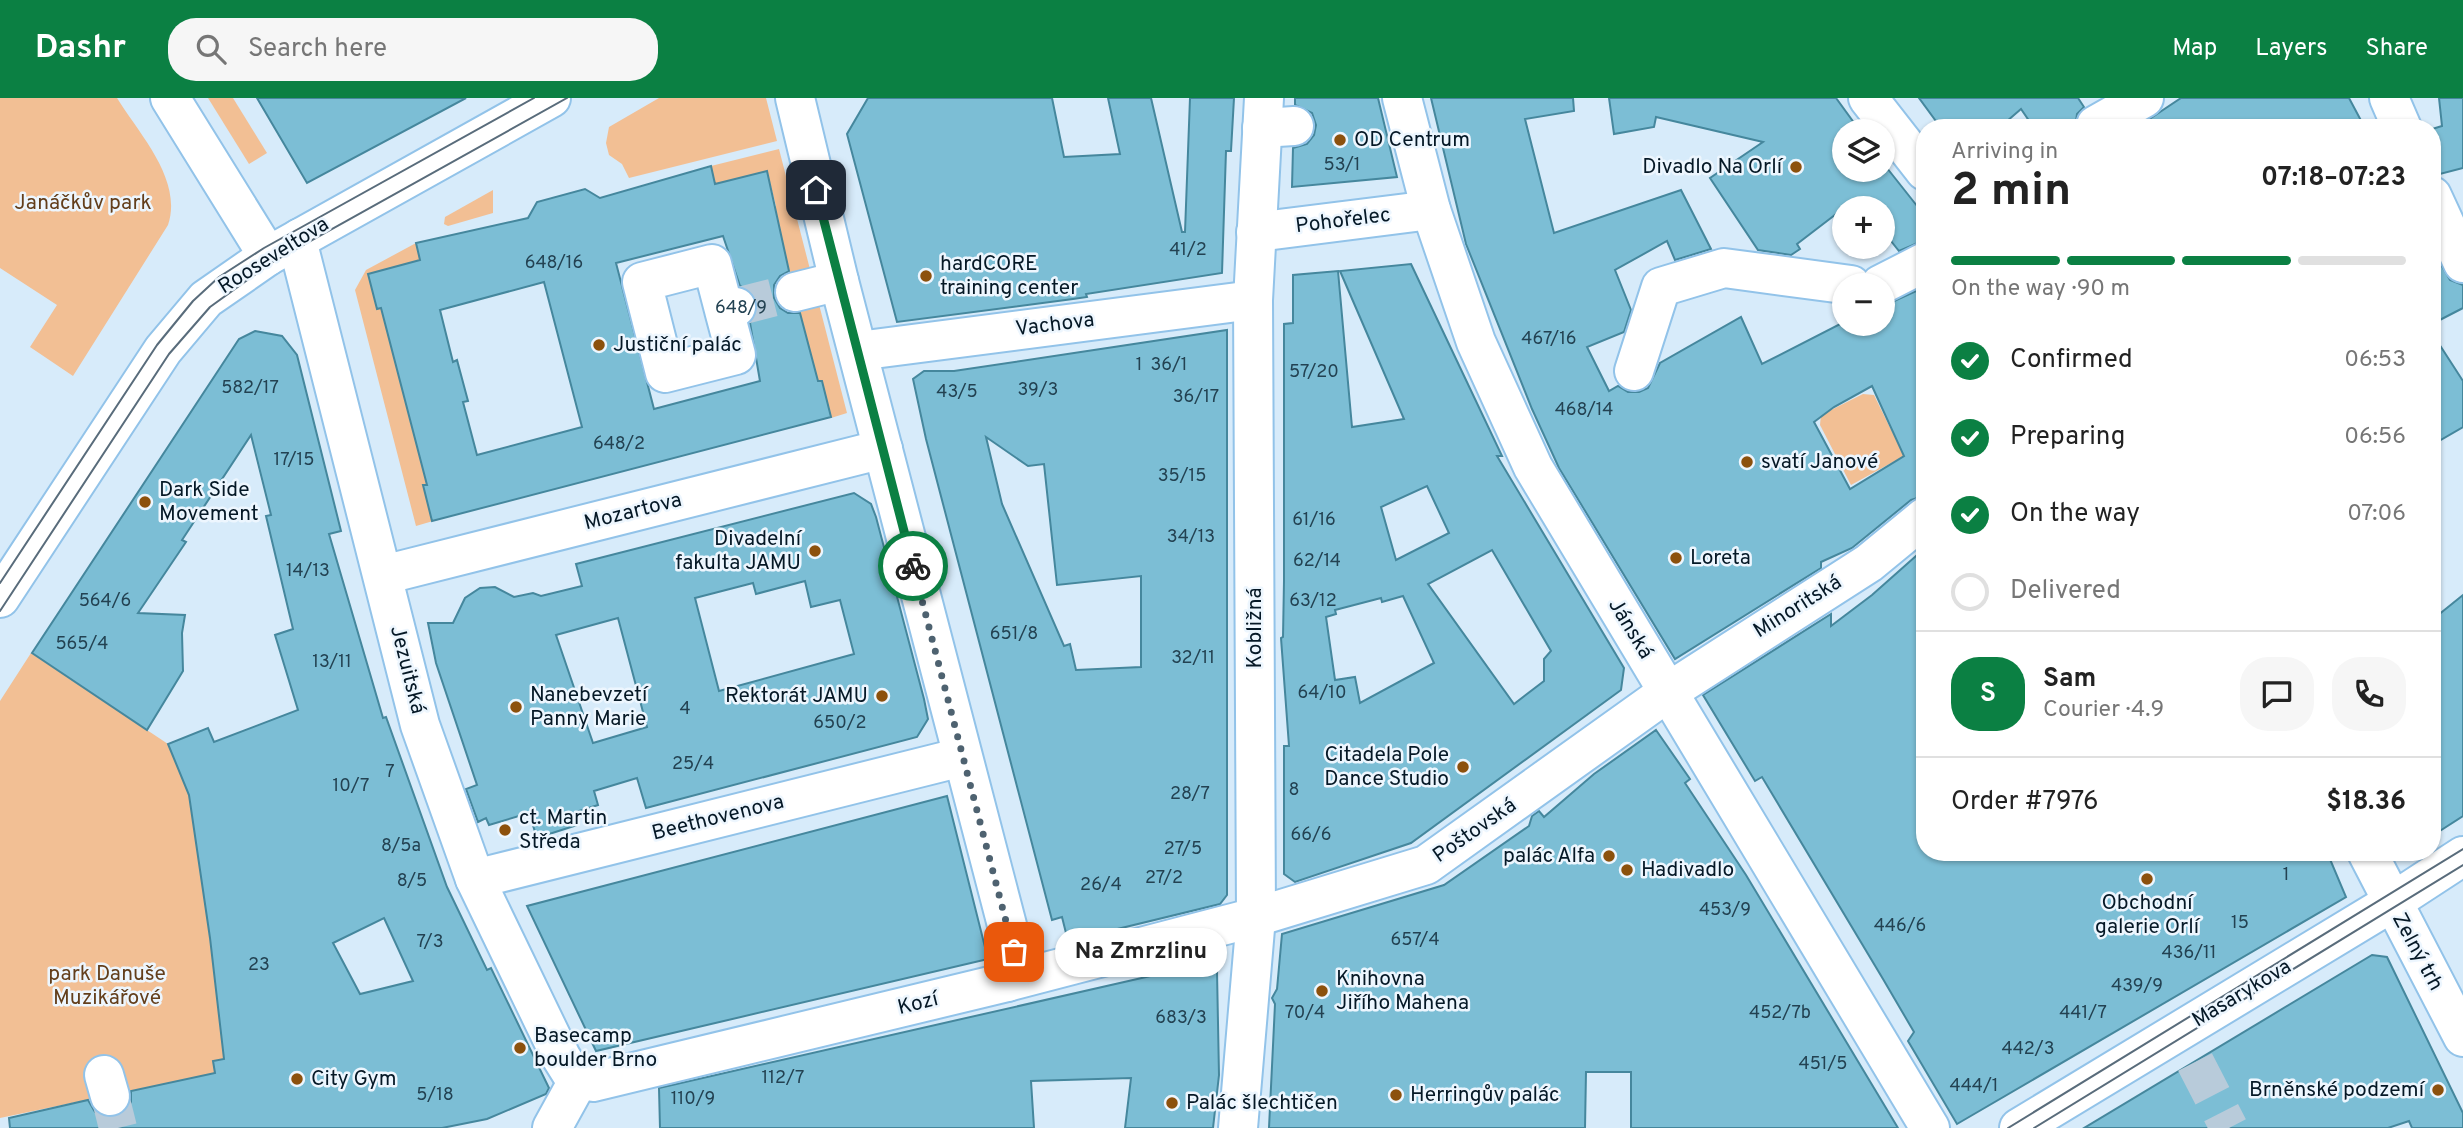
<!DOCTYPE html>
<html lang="en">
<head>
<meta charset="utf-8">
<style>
  :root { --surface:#fff; --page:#f6f6f6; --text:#222; --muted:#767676; --line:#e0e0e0; --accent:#0b8043 }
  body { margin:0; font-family:Overpass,sans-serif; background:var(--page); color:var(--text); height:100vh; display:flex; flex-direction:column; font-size:26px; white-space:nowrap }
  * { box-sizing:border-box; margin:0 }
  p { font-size:23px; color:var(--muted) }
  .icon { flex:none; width:38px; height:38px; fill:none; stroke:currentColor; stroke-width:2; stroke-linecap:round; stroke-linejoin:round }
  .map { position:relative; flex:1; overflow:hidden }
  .details { position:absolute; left:1916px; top:21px; width:525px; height:742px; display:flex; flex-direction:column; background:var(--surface); border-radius:28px; box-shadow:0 2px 5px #0004 }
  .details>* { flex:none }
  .tools { position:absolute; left:1832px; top:21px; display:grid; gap:14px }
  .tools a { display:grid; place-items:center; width:63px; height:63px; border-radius:50%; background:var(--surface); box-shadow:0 2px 5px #0004; font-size:35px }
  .pin { position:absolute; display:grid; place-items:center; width:60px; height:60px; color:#fff; margin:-30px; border-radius:14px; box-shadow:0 4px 10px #0006 }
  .courier { position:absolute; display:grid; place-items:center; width:70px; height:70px; margin:-35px; border:5px solid #0b8043; border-radius:50%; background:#fff; color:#222; box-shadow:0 2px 9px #0007 }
  .bubble { position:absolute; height:49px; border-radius:24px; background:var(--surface); box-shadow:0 2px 5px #0004; font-size:23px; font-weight:700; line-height:49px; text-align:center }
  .overview em { font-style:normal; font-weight:700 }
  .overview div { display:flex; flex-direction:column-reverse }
  .overview { display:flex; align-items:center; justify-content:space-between; height:119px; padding:0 35px }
  h1 { font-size:46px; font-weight:700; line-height:52px }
  .bar { display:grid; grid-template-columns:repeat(4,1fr); gap:10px 7px; align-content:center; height:84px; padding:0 35px }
  .bar i { height:9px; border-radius:5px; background:var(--line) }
  .bar .current { background:var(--accent) }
  .bar p { grid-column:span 4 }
  .line { display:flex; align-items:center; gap:18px; padding:0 35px; border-top:2px solid var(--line) }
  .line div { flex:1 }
  .round { display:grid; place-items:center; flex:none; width:74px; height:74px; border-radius:28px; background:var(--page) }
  ol { padding:0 35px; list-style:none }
  li { display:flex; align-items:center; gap:21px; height:77px }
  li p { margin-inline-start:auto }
  li .icon { padding:7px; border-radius:50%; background:var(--accent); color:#fff; stroke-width:4 }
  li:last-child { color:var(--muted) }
  li i { width:38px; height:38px; border:4px solid var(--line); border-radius:50% }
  header { display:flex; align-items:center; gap:42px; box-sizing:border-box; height:98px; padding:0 35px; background:var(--accent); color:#fff }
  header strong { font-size:33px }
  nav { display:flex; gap:38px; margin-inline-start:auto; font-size:24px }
  .search { width:490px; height:63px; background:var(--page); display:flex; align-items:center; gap:18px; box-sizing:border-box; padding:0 24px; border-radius:28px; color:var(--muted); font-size:26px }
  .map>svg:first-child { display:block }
  .green { fill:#f2bf94 }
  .building { fill:#7cbed5; stroke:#45879d; stroke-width:2; fill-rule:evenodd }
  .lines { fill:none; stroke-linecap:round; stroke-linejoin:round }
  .minor-tunnel { stroke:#b8cbda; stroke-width:38; stroke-dasharray:38 19; stroke-linecap:butt }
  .minor-casing { stroke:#92c3e9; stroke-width:42 }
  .minor { stroke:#fff; stroke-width:38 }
  .tram { stroke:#596c7b; stroke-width:2 }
  .done { stroke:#4e6270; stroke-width:7; stroke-dasharray:0 12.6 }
  .route { stroke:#0b8043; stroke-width:9 }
  .poi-dot { fill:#8c510d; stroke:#edf6fe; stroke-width:2.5 }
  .labels { text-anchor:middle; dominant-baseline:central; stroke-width:5; stroke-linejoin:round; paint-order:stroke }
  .number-label { font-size:18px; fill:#234252 }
  .poi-label { font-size:21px; fill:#051826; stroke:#edf6fe; text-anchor:start }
  .park-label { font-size:21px; fill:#633e1b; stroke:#edf6fe }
  .street-label { font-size:21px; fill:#051826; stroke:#edf6fe }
</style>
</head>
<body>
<header>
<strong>Dashr</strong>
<div class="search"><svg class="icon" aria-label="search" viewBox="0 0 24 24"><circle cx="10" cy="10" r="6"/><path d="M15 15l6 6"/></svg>Search here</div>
<nav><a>Map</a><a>Layers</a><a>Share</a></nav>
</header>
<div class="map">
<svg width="2463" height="1030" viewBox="0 0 2463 1030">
  <rect width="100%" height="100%" fill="#d7ebfa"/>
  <!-- green -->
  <g class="green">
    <path d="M0,0H117C140,37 183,82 168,127L73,278L30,249L57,207L0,170Z"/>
    <path d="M208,0H233L267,55L249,66Z"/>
    <path d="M659,0H766L777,43L629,80L622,66L609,57L606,45L609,29Z"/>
    <path d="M779,51L847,315L831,320L822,284L818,283L773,109L776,108L767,73L715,86L711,68Z"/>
    <path d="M493,92V115L448,128L444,126L445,119Z"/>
    <path d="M416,145L420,162L368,176L378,211L381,210L427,386L423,388L433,423L416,428L355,192L366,172Z"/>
    <path d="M1863,296L1874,297L1904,358L1851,387L1820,327L1821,317Z"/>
    <path d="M31,555L168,646L189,697L210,840L224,961L213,963L215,975L0,1020V603Z"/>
  </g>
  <!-- building -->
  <g class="building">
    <path d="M257,0H466L307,85Z"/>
    <path d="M868,0H1052L1064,59L1120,56L1108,0H1151L1182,134H1185L1190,0H1234L1231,53H1226L1222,175L1086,196L1087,199L1073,201L897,224L847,36Z"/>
    <path d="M1295,0H1378L1397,79L1292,89L1293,50L1307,46L1314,37L1316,27L1312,15L1295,7Z"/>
    <path d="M1431,0H1573L1574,13L1525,21L1554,135L1681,92L1711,151L1675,162L1667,143L1615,172L1631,212L1624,234L1587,249L1609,293L1618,288L1628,294H1639L1648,290L1660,265L1741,219L1762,266L1844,224L1883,226V208L1925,189V398L1911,402L1852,450L1821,464V470L1675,561L1559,370L1532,311L1466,146ZM1872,288L1904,358L1850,391L1814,324L1834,309Z"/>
    <path d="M1609,0H1836L1860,33H1844V72H1883V65L1925,118V142L1899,153L1883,133V110H1844L1797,146L1800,151L1791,157L1758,152L1710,80L1763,44L1656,19L1654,29L1614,36Z"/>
    <path d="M1919,0H2078L2084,9L2077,16L2075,30H2034L2021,11L1999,30H1941Z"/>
    <path d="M2181,0H2349L2365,30H2136Z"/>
    <path d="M2439,0H2463V70L2436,77L2432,76V31L2442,28Z"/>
    <path d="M711,68L715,86L767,73L789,173L780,178L774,187V200L780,210L788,215H800L818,283H822L831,319L432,423L423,387H427L381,210L377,211L368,176L420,162L416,145L528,120L537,104L585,91L600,100ZM723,138L740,188L751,193L757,203V216L750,225L760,283L654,311L616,165ZM544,184L582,329L477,357L463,304L468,303L457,262L453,264L440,212Z"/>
    <path d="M2432,151L2450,182L2463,187V210L2432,226Z"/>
    <path d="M1411,166L1502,358H1497L1624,570L1621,592L1411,745L1295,784L1284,776V648H1289L1281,540L1283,539L1284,483V226L1293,225V177L1338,173L1352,329L1404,321L1340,173ZM1427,388L1449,435L1396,462L1381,409ZM1492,452L1551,553L1544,561V583L1514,606L1428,486ZM1403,498L1434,565L1360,605L1355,579L1335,582L1326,519L1336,516L1335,512L1381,500L1382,504Z"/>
    <path d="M1227,232V797L1220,806L1068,843L1062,819L1052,822L926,341L913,281L924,273H954ZM986,339L1028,368L1044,366L1057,487L1141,478V569L1076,572L1070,546L1064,548L1002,406Z"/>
    <path d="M255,233L282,238L297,257L341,433L329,436L383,620L386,619L447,789L487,872L491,870L549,990L546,996L487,1021L442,1030H10L9,1020L88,1002L95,1014L105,1019H117L126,1013L131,1004V993L215,975L213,963L224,961L210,840L189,697L168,646L208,630L214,644L298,612L275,537L293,531L266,418L271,417L251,337L182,442L186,444L138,515L185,517L182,535L183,573L147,632L32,555L239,241ZM384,820L413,883L360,896L333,845Z"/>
    <path d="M2432,235L2463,283V329L2432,347Z"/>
    <path d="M854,395L871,406L876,419L924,601L928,621L917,639L646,710L637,680L594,693L598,707L573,715L577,727L537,740L529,715L489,727L486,720L478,724L466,691L477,687L436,565L428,525H453L465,500L480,490L495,489L514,499L533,495L541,498L582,488L576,466ZM805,483L811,509L840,502L854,556L719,593L695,500L753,485L756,496ZM618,520L647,629L593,645L556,537Z"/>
    <path d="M1925,450V754H2327L2346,799L1957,1026L1908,943L1914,934L1883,881L1762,679L1755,683L1703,597L1831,516V528L1872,497Z"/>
    <path d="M2463,497V718L2432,738V522Z"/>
    <path d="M1656,632L1690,681L1685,685L1746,777L1898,1030H1631V974H1586L1585,1030H1269L1275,906L1272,900L1277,891L1282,836L1444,787L1529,728L1532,718L1539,713L1544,719L1594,676Z"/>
    <path d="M947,698L988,861L596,953L527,808Z"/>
    <path d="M2372,857L2387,859L2463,1015V1030H2412L2409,1023L2388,1030H2084Z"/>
    <path d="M1203,866L1217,873L1219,977L1213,1030H1125L1131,980L1031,983L1034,1030H660L659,990Z"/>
  </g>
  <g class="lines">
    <!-- minor-tunnel -->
    <g class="minor-tunnel">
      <path d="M736,209L795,194"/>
      <path d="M2195,964L2229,1030"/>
      <path d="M110,998L118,1030"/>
    </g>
    <defs>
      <g id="minor">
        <path d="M170,0L268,158"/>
        <path d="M795,0L839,183L1014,854L1007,884"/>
        <path d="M1402,0L1431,112L1476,244L1533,369L1930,1030"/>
        <path d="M1868,0L1925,73"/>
        <path d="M2389,0L2402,30"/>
        <path d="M2096,27L2144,0"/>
        <path d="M1262,30L1294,28"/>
        <path d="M2432,98L2463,165"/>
        <path d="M1256,134L1431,112"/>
        <path d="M300,140L299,150L420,627L475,781L561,959L571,975L593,984L1007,884L1256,819L1426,767L1668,594L1869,465L1925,419"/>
        <path d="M1880,187L1925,164"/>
        <path d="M795,194L839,183"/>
        <path d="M724,212L736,257L665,275L642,184L712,166L724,212L736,209"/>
        <path d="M858,253L1253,202"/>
        <path d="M1634,273L1661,189L1724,170L1851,187"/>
        <path d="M383,477L883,351"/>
        <path d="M0,500L163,252L206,201L268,158L551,0"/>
        <path d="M2367,754L2463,939"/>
        <path d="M475,781L962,659"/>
        <path d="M104,977L110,998"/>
        <path d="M552,1030L579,981"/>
        <path d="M1238,1030L1256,819L1253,202L1264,0"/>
        <path d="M2019,1030L2391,805L2463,758"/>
      </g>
    </defs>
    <!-- minor casing -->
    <use href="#minor" class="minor-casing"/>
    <!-- minor -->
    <use href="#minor" class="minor"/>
    <!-- tram -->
    <g class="tram">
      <path d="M0,485L157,247L193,203L219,179L264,150L534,0"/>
      <path d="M0,513L169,256L210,209L271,165L567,0"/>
      <path d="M2008,1030L2463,751"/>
      <path d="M2034,1030L2463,767"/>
    </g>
  </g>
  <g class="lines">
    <!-- done -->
    <path class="done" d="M913,468L1014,854"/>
    <!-- route -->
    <path class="route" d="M816,92L913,468"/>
  </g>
  <!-- markers -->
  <g class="poi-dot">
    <circle cx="1340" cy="42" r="7"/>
    <circle cx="1796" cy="69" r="7"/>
    <circle cx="926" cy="178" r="7"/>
    <circle cx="599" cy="247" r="7"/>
    <circle cx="1747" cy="364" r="7"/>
    <circle cx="145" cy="404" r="7"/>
    <circle cx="815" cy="453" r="7"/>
    <circle cx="1676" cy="460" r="7"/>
    <circle cx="882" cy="598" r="7"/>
    <circle cx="516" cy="609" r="7"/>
    <circle cx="1463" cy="669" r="7"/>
    <circle cx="505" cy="732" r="7"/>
    <circle cx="1609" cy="758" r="7"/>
    <circle cx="1627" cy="772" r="7"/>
    <circle cx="2147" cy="781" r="7"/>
    <circle cx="1322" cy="893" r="7"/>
    <circle cx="520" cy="950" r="7"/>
    <circle cx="297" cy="981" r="7"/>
    <circle cx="2438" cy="992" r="7"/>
    <circle cx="1396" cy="997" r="7"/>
    <circle cx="1172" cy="1005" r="7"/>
  </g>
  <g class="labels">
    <!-- number labels -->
    <g class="number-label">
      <text x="1342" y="67">53/1</text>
      <text x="1188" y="152">41/2</text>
      <text x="554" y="165">648/16</text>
      <text x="741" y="210">648/9</text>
      <text x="1549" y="241">467/16</text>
      <text x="1139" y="267">1</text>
      <text x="1169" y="267">36/1</text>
      <text x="1314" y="274">57/20</text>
      <text x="250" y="290">582/17</text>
      <text x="1038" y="292">39/3</text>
      <text x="957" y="294">43/5</text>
      <text x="1196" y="299">36/17</text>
      <text x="1584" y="312">468/14</text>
      <text x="619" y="346">648/2</text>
      <text x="294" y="362">17/15</text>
      <text x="1182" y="378">35/15</text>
      <text x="1314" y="422">61/16</text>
      <text x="1191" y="439">34/13</text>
      <text x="1317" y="463">62/14</text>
      <text x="308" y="473">14/13</text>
      <text x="105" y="503">564/6</text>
      <text x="1313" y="503">63/12</text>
      <text x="1014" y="536">651/8</text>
      <text x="82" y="546">565/4</text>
      <text x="1193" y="560">32/11</text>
      <text x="332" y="564">13/11</text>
      <text x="1322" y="595">64/10</text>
      <text x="685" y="611">4</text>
      <text x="840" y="625">650/2</text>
      <text x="693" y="666">25/4</text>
      <text x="390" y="674">7</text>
      <text x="351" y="688">10/7</text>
      <text x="1294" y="692">8</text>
      <text x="1190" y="696">28/7</text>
      <text x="1311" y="737">66/6</text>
      <text x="401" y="748">8/5a</text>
      <text x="1183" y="751">27/5</text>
      <text x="2286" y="777">1</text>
      <text x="1164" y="780">27/2</text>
      <text x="412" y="783">8/5</text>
      <text x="1101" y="787">26/4</text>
      <text x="1725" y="812">453/9</text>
      <text x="2240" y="825">15</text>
      <text x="1900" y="828">446/6</text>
      <text x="1415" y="842">657/4</text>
      <text x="430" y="844">7/3</text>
      <text x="2189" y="855">436/11</text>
      <text x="259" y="867">23</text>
      <text x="2137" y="888">439/9</text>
      <text x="1305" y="915">70/4</text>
      <text x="1780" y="915">452/7b</text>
      <text x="2083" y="915">441/7</text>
      <text x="1181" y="920">683/3</text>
      <text x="2028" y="951">442/3</text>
      <text x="1823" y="966">451/5</text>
      <text x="783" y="980">112/7</text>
      <text x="1974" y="988">444/1</text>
      <text x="435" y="997">5/18</text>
      <text x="693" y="1001">110/9</text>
    </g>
    <!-- poi labels -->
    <g class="poi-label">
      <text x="1354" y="42">OD Centrum</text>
      <text x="1782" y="69" text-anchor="end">Divadlo Na Orlí</text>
      <text x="940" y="166">hardCORE<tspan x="940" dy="24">training center</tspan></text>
      <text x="613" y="247">Justiční palác</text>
      <text x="1761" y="364">svatí Janové</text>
      <text x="159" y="392">Dark Side<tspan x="159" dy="24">Movement</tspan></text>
      <text x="801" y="441" text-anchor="end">Divadelní<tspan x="801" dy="24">fakulta JAMU</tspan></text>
      <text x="1690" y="460">Loreta</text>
      <text x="530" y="597">Nanebevzetí<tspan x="530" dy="24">Panny Marie</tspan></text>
      <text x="868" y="598" text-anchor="end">Rektorát JAMU</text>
      <text x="1449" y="657" text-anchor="end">Citadela Pole<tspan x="1449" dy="24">Dance Studio</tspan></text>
      <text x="519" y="720">ct. Martin<tspan x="519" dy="24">Středa</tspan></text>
      <text x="1595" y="758" text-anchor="end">palác Alfa</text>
      <text x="1641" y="772">Hadivadlo</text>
      <text x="2147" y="805" text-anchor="middle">Obchodní<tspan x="2147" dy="24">galerie Orlí</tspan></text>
      <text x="1336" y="881">Knihovna<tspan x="1336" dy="24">Jiřího Mahena</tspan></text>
      <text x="534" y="938">Basecamp<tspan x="534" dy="24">boulder Brno</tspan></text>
      <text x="311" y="981">City Gym</text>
      <text x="2424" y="992" text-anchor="end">Brněnské podzemí</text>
      <text x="1410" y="997">Herringův palác</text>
      <text x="1186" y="1005">Palác šlechtičen</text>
    </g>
    <!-- park labels -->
    <g class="park-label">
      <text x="83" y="105">Janáčkův park</text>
      <text x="107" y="876">park Danuše<tspan x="107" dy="24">Muzikářové</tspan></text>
    </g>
    <!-- street labels -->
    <g class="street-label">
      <text transform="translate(1343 123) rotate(-7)">Pohořelec</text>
      <text transform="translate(274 158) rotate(-32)">Rooseveltova</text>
      <text transform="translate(1055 227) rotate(-7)">Vachova</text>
      <text transform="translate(633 414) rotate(-14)">Mozartova</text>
      <text transform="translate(1798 509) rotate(-32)">Minoritská</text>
      <text transform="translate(1255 530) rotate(-90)">Kobližná</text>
      <text transform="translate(1630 531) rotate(59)">Jánská</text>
      <text transform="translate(407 572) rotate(76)">Jezuitská</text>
      <text transform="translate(718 720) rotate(-14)">Beethovenova</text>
      <text transform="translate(1475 733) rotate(-35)">Poštovská</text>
      <text transform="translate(2417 854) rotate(62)">Zelný trh</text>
      <text transform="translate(2242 896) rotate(-31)">Masarykova</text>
      <text transform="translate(918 906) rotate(-14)">Kozí</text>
    </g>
  </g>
</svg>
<div class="tools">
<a><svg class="icon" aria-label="layers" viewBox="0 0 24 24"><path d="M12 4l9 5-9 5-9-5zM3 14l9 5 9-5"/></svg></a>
<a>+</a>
<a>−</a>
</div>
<div class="pin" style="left:1014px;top:854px;background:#ea580c"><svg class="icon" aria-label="bag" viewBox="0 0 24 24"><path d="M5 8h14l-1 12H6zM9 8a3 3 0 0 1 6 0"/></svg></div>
<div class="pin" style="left:816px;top:92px;background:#1f2937"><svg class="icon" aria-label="home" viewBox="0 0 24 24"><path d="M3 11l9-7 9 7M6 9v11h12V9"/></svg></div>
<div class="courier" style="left:913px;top:468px"><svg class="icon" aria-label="bike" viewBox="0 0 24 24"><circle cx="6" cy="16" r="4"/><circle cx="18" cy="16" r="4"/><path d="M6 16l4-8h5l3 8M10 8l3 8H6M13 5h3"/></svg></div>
<div class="bubble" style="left:1055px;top:830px;width:172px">Na Zmrzlinu</div>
<section class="details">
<div class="overview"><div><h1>2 min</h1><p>Arriving in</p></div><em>07:18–07:23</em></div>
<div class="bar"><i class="current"></i><i class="current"></i><i class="current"></i><i></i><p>On the way · 90 m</p></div>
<ol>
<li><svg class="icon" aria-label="check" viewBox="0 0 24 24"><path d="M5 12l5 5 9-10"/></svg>Confirmed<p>06:53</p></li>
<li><svg class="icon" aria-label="check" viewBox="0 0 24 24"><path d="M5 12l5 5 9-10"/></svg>Preparing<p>06:56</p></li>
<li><svg class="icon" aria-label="check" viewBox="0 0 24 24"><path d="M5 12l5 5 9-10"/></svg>On the way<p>07:06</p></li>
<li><i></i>Delivered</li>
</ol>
<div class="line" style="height:126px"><b class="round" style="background:var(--accent);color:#fff">S</b><div><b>Sam</b><p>Courier · 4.9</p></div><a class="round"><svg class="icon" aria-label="chat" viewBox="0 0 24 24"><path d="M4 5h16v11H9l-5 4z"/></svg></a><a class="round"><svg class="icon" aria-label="phone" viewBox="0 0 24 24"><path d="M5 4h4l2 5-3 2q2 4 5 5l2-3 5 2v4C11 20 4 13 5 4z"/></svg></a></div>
<div class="line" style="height:91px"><div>Order #7976</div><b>$18.36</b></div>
</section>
</div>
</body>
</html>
